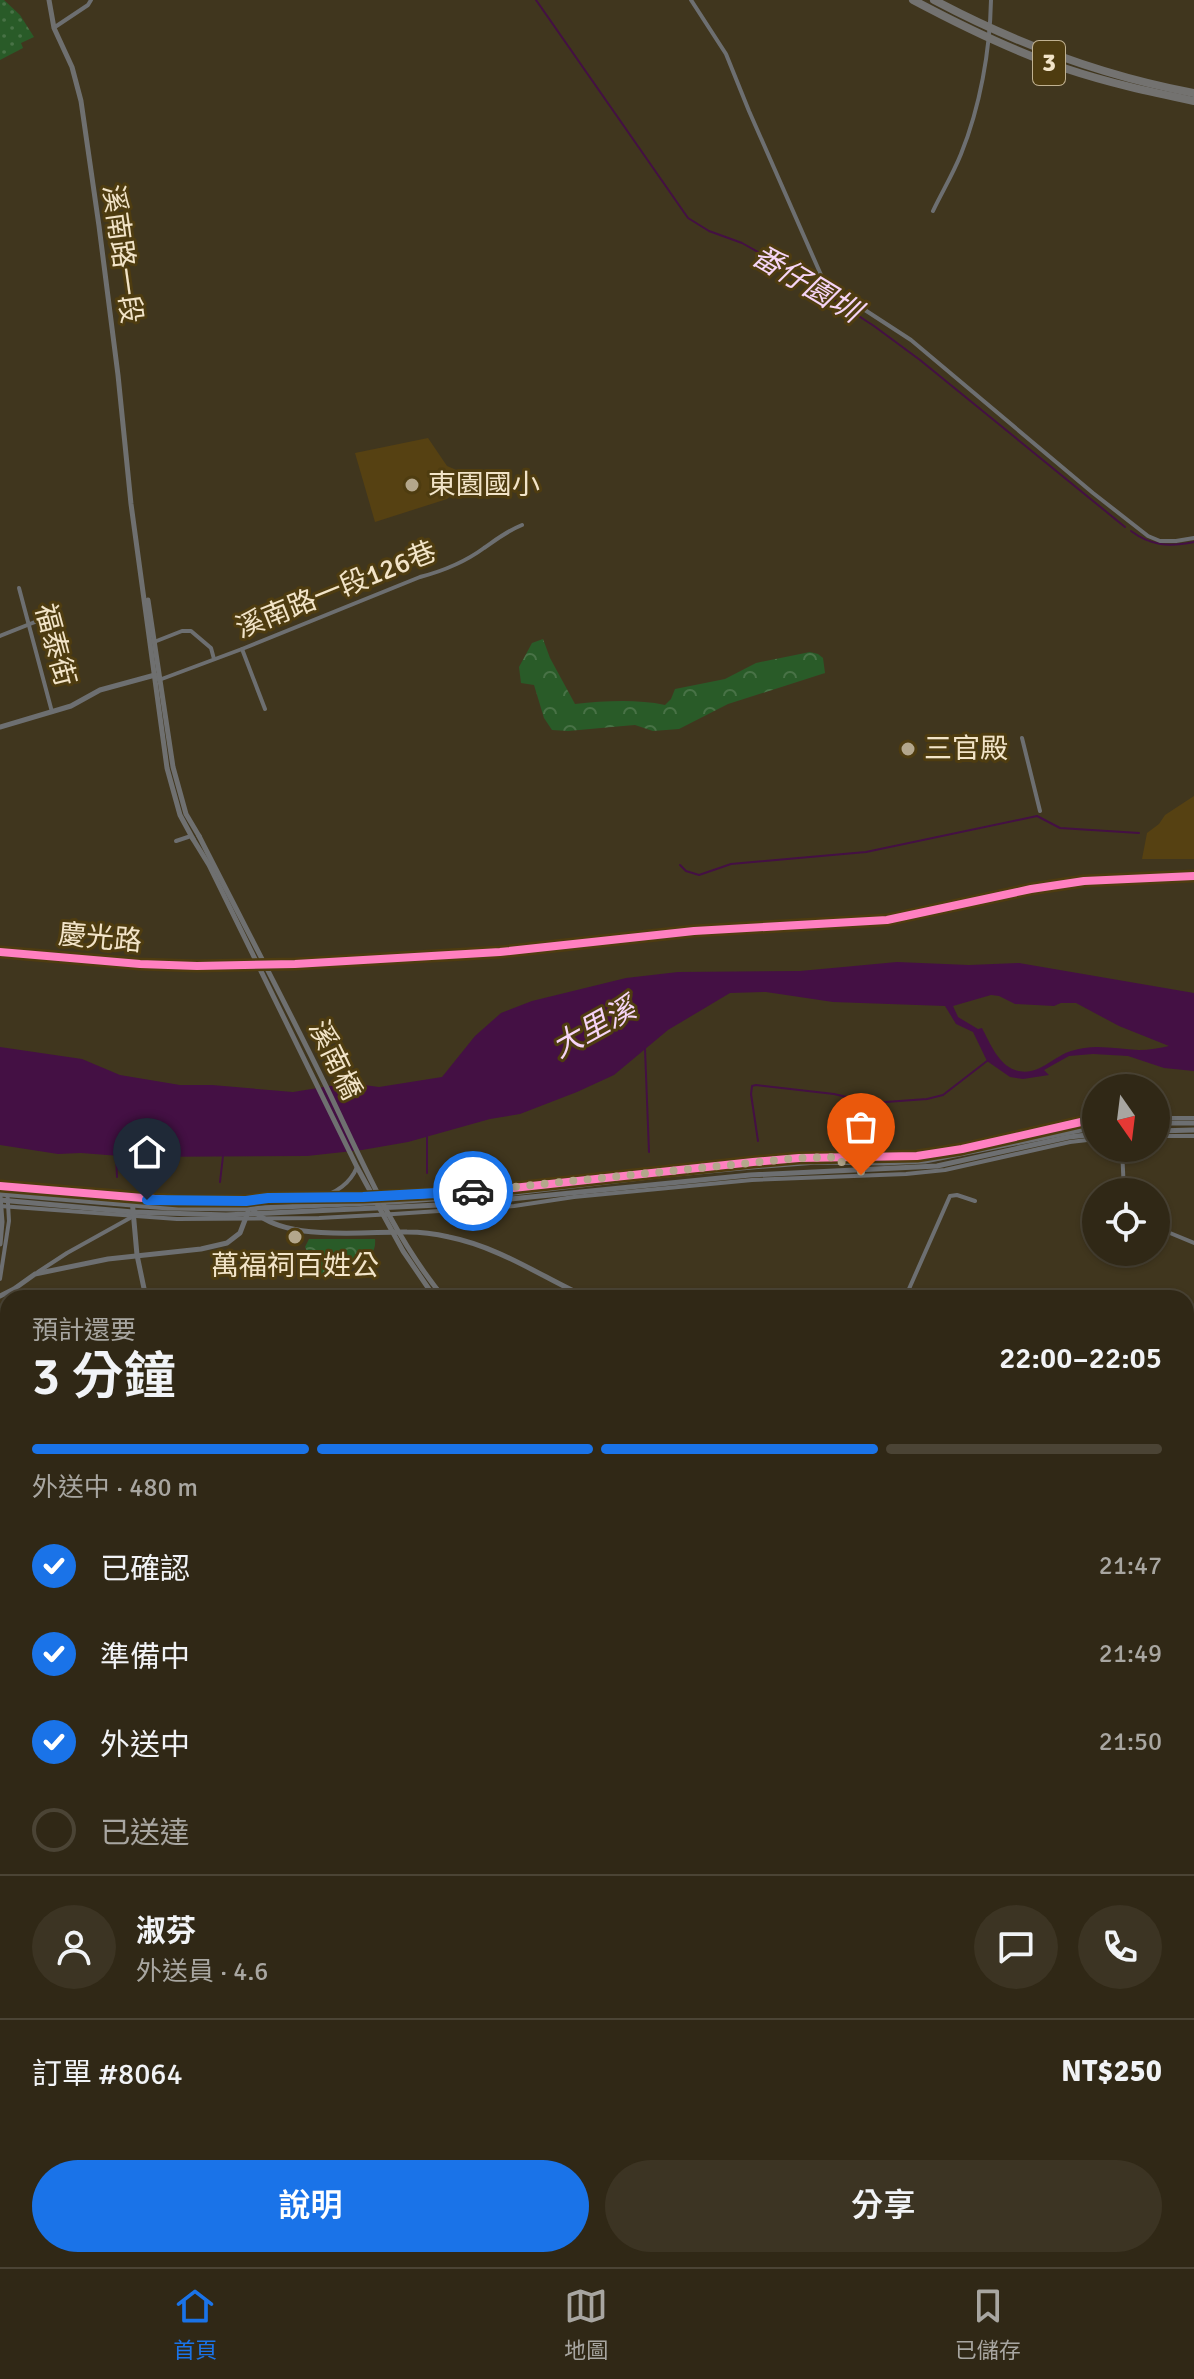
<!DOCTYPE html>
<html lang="zh-TW">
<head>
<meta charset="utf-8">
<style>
  :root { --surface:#302816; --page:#3c3423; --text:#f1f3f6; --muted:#a8a6a1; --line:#4b4435; --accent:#1a73e8 }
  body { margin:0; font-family:Signika,"Noto Sans TC",sans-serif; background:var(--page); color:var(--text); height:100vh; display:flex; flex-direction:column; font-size:30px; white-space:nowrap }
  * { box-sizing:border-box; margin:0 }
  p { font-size:26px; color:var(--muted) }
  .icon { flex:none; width:44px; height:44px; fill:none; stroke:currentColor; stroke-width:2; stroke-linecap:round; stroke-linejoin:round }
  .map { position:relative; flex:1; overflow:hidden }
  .panel { position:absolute; left:0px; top:1290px; width:1194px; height:978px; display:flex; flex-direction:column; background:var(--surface); border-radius:24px 24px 0 0; box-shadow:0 2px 6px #0004,0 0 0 2px var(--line) }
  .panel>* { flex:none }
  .needle { width:52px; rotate:166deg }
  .controls { position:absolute; left:1082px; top:1074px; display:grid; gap:16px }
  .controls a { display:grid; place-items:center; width:88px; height:88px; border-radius:50%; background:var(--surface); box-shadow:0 2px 6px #0004,0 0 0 2px var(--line); font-size:40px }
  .pin { position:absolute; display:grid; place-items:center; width:68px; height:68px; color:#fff; margin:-82px -34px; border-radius:50% 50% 50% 0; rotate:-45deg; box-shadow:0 0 8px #0007 }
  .pin .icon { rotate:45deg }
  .courier { position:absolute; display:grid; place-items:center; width:80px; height:80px; margin:-40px; border:6px solid #1a73e8; border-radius:50%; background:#fff; color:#222; box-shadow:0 2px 10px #0007 }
  .summary em { font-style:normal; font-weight:600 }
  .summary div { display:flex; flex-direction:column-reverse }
  .summary { display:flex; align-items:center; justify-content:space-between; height:136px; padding:0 32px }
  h1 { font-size:52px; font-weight:600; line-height:60px }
  .bar { display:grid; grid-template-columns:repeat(4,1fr); gap:12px 8px; align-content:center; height:96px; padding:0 32px }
  .bar i { height:10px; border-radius:6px; background:var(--line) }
  .bar .current { background:var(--accent) }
  .bar p { grid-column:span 4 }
  .line { display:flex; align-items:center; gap:20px; padding:0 32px; border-top:2px solid var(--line) }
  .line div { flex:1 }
  .round { display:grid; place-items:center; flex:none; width:84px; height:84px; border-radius:42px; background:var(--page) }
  ol { padding:0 32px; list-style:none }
  li { display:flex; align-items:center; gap:24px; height:88px }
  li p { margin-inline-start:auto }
  li .icon { padding:8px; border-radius:50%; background:var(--accent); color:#fff; stroke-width:4 }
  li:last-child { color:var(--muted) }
  li i { width:44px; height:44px; border:4px solid var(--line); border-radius:50% }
  .action { display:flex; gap:16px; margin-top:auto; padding:16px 32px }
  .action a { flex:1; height:92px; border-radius:48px; background:var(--accent); color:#fff; font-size:32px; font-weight:600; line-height:92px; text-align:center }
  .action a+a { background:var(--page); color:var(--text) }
  .tabs { display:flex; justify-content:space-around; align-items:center; height:112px; border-top:2px solid var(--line); background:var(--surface); font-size:22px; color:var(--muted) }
  .tabs a { display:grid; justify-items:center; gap:4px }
  .tabs .current { color:var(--accent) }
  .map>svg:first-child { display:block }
  .built { fill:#564112 }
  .grass { fill:url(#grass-dots) }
  .park { fill:url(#park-crowns) }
  .water { fill:#441044; fill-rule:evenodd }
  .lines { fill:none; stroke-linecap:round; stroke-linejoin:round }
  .stream { stroke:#441044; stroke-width:2 }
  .canal { stroke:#441044; stroke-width:5 }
  .minor { stroke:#6d6f71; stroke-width:4 }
  .tertiary { stroke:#6d6f71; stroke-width:5 }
  .secondary { stroke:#6f7070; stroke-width:5 }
  .primary { stroke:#6e6d6a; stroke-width:6 }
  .minor-bridge { stroke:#6d6f71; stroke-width:4 }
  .tertiary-bridge { stroke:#6d6f71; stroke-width:5 }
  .secondary-bridge { stroke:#6f7070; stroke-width:5 }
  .motorway-bridge { stroke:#737270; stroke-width:8 }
  .cycleway-casing { stroke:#4e3c10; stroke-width:13 }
  .cycleway { stroke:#ff80c0; stroke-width:8 }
  .done { stroke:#b4a78c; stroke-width:8; stroke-dasharray:0 14.4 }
  .route { stroke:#1a73e8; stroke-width:10 }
  .poi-dot { fill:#b4a78c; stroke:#4e3c10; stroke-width:3 }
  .labels { text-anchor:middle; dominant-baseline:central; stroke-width:6; stroke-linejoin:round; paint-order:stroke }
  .shield { fill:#4e3c10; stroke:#c1b291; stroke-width:2 }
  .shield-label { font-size:26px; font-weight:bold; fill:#f2e4c8 }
  .street-label { font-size:28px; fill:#f2e4c8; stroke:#4e3c10 }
  .poi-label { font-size:28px; fill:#f2e4c8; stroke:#4e3c10; text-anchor:start }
  .water-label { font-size:30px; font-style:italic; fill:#f5d4f6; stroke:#4e3c10 }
</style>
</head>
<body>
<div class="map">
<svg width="1194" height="2267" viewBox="0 0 1194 2267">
  <defs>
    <pattern id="grass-dots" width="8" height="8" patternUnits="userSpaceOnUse" patternTransform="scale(2)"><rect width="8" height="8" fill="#295b28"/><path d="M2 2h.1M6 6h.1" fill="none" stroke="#487246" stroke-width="1.8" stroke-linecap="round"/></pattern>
    <pattern id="park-crowns" width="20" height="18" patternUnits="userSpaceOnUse" patternTransform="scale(2)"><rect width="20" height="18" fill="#295b28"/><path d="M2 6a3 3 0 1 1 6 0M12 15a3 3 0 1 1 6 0" fill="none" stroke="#487246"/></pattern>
  </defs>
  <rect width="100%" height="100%" fill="#40361e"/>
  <!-- built -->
  <g class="built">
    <path d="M428,438L447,466L466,474L452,495L447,499L375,522L355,453Z"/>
    <path d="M1194,796V859H1142L1147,833L1159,824L1165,815Z"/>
  </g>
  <!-- grass -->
  <path class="grass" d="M0,0H4L20,15L34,37L21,43L23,48L0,60Z"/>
  <!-- park -->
  <g class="park">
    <path d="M543,639L550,658L575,704C605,701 636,699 665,705L671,699L675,689L725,679L756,663L810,652L818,654L823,658L825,673L728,704L679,729L653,731L635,725L623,726L568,731L552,730L544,718L534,685L521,683L519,667L532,643Z"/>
    <path d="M309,1239H375C378,1266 339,1270 319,1276L305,1247Z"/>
  </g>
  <!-- water -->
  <path class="water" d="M897,962L969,965L1019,963L1194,993V1071L1164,1068L1128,1056L1093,1054L1069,1056L1044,1070L1049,1075L1023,1079L1010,1077L987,1061L973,1032L956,1024L945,1006L833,1002L766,992L730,993L668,1030L614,1075L577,1092L520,1114L490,1119L408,1142L362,1150L307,1156L133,1157L81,1153L58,1154L0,1145V1047L82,1059L120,1075L180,1085H212L293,1092L349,1083L379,1087L442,1077L475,1036L501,1013L532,1001L626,978L678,972L800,971ZM991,995L999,996L1015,1004L1054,1006L1061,1003H1076L1119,1026L1169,1046C1160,1048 1149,1050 1139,1050C1116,1049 1094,1043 1071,1051C1052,1057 1037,1078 1015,1070C998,1064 990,1043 982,1028L978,1029L958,1017L953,1006Z"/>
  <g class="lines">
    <!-- stream -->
    <g class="stream">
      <path d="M536,0L688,218L709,231L742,243L774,261L874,326L920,360L1125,527"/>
      <path d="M1131,531C1151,546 1169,547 1194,542"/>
      <path d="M680,865L686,871L699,875L731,864L866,852L1037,816L1060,828L1139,833"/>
      <path d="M645,1049L649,1152"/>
      <path d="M427,1134V1173"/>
      <path d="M758,1141L751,1094L752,1086L756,1085L834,1094L872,1103L927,1099L943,1095L987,1061"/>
      <path d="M116,1155L117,1177"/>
      <path d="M220,1182L223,1156"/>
    </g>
    <!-- canal -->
    <path class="canal" d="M1186,1574L1194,1578"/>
    <!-- minor -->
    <g class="minor">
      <path d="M691,0L726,54L749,111L825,284L911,340L1093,493L1148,536L1160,541H1176L1194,538"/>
      <path d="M55,27L88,5L91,0"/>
      <path d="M933,211C942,192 953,174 961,154C980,107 990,51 991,0"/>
      <path d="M19,588L52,712"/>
      <path d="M0,636L50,616L59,610"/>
      <path d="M154,642L182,631H191L211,648L214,659"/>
      <path d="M242,649L265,709"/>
      <path d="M159,680L242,649L420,577C443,571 465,562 484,548C497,539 507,531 522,525"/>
      <path d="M1022,738L1040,811"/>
      <path d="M176,841L191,836"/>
      <path d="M0,952L140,964L258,966"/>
      <path d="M266,965L500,952L694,931L887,920L1031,889L1084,881L1194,876"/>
      <path d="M1156,1118H1194"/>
      <path d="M1156,1136H1194"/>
      <path d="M1122,1148L1124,1192"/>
      <path d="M0,1186L147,1200L247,1201"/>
      <path d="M324,1197L513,1188L571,1180L799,1158L917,1156L962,1149L1081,1122L1096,1121"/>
      <path d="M256,1200L311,1198"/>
      <path d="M0,1206L177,1219L319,1218L394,1214L514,1206L574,1197L752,1180L906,1174L945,1170L1070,1142L1096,1139"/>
      <path d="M1156,1232L1170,1233L1194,1243"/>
      <path d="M38,1272L67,1253L130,1218"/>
      <path d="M0,1279L9,1221L7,1187"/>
      <path d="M905,1298L950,1196L957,1195L975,1201"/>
      <path d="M1190,1749L1194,1760"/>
      <path d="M1186,1996L1194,2014"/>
      <path d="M1186,2134L1194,2132"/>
      <path d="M1186,2144V2162"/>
      <path d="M0,2178L8,2193"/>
      <path d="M0,2216L8,2227"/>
      <path d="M1186,2240L1194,2245"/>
      <path d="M0,2241L8,2238"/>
      <path d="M1186,2257L1194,2246"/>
      <path d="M46,2260L56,2267"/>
      <path d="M83,2260L93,2267"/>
      <path d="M231,2260L232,2267"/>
      <path d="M380,2260L381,2267"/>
      <path d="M711,2260L712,2267"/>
      <path d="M1008,2260L1013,2267"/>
      <path d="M1085,2260L1090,2267"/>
      <path d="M331,2267L354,2260"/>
      <path d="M982,2267L992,2260"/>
      <path d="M1063,2267L1071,2260"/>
      <path d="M1116,2267L1121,2260"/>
      <path d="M1179,2267L1184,2260"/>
    </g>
    <!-- tertiary -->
    <g class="tertiary">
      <path d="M0,727L71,706L100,690L155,675L157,677"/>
      <path d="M1156,1123H1194"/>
      <path d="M1156,1131L1194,1130"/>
      <path d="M0,1194L168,1208L238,1209L393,1202L514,1193L666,1175L752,1167L817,1162L884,1163L925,1161L1096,1127"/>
      <path d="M132,1199L137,1255L146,1298"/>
      <path d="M0,1200L133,1212L226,1215L460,1204L750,1175L937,1166L1069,1137L1096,1134"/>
      <path d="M246,1201C272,1245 363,1231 407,1232C421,1232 436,1234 449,1237C499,1247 542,1277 588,1298"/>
      <path d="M0,1296L14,1289L35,1274L108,1259L201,1249L227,1243L240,1233L248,1212"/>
      <path d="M0,2194L8,2207"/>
      <path d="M0,2206L8,2217"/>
      <path d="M59,2260L69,2267"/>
      <path d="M70,2260L81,2267"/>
    </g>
    <!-- secondary -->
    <g class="secondary">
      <path d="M49,0L54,28L72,67L81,101L99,226L118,375L131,504L167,768L180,815L193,839"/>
      <path d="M148,600L173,767L186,814L199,836"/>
      <path d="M1186,1435L1194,1437"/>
      <path d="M1186,1439L1194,1442"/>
    </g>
    <!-- primary -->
    <g class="primary">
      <path d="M1186,2003L1194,1995"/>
      <path d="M1186,2011L1194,2004"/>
      <path d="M796,2267L807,2260"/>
      <path d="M813,2267L824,2260"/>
    </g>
    <!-- minor-bridge -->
    <path class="minor-bridge" d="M246,1201C284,1201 340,1208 357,1167"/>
    <!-- tertiary-bridge -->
    <path class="tertiary-bridge" d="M0,1196L2,1222L0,1244"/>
    <!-- secondary-bridge -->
    <g class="secondary-bridge">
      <path d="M199,836C241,919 285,1002 326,1086C361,1158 392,1235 444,1298"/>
      <path d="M193,839L209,865L357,1167L403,1251L435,1298"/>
    </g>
    <!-- motorway-bridge -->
    <g class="motorway-bridge">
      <path d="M913,0C960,25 1017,53 1067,69C1109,83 1151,92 1194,101"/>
      <path d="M934,0C1015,43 1103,76 1194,93"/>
    </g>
    <defs>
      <g id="cycleway">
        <path d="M0,952L140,964L197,966L295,964L500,952L694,931L887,920L1031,889L1084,881L1194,876"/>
        <path d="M0,1186L179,1201H246L268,1198L363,1197L449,1193L513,1188L753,1162L799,1158L917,1156L962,1149L1081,1122L1096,1121"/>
      </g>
    </defs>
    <!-- cycleway casing -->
    <use href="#cycleway" class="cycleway-casing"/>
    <!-- cycleway -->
    <use href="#cycleway" class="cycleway"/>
  </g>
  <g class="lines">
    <!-- done -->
    <path class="done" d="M473,1191L799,1158L831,1157L832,1162H861V1175"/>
    <!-- route -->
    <path class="route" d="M147,1200L246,1201L268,1198L363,1197L473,1191"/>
  </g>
  <!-- markers -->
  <g class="poi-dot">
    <circle cx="412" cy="485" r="8"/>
    <circle cx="908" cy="749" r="8"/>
    <circle cx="295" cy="1237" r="8"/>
  </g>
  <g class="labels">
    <!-- shield labels -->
    <rect class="shield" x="1033" y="41" width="32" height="44" rx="6"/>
    <g class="shield-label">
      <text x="1049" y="63">3</text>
    </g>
    <!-- street labels -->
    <g class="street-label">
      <text transform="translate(122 254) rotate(82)">溪南路一段</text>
      <text transform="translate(336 590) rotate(-22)">溪南路一段126巷</text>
      <text transform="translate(55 645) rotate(75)">福泰街</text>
      <text transform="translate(100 938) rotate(5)">慶光路</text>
      <text transform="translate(335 1060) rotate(64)">溪南橋</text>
    </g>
    <!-- poi labels -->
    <g class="poi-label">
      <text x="428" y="485">東園國小</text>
      <text x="924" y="749">三官殿</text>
      <text x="295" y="1266" text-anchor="middle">萬福祠百姓公</text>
    </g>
    <!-- water labels -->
    <g class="water-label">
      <text transform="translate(806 284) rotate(31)">番仔園圳</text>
      <text transform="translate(594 1028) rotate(-29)">大里溪</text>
    </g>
  </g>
</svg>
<div class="controls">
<a><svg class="needle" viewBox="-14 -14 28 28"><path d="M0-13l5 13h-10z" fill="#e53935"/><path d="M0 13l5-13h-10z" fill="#a8a6a1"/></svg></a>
<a><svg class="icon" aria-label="locate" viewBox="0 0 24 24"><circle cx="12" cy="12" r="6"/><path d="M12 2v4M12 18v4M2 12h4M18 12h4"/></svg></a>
</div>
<div class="pin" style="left:861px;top:1175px;background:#ea580c"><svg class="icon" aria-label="bag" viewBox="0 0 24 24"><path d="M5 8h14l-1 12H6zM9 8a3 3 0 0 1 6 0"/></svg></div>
<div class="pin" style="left:147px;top:1200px;background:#1f2937"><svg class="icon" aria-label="home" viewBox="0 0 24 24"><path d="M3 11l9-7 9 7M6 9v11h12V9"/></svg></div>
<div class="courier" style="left:473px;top:1191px"><svg class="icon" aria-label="car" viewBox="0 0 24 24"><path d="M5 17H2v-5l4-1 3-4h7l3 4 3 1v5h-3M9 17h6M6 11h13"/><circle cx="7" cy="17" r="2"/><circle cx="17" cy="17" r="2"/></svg></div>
<section class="panel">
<div class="summary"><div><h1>3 分鐘</h1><p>預計還要</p></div><em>22:00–22:05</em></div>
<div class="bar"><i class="current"></i><i class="current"></i><i class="current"></i><i></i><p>外送中 · 480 m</p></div>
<ol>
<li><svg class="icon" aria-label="check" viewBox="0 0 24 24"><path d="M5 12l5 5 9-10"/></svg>已確認<p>21:47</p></li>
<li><svg class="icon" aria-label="check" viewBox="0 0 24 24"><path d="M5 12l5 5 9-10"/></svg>準備中<p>21:49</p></li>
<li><svg class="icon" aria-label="check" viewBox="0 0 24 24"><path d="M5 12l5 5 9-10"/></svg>外送中<p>21:50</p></li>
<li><i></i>已送達</li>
</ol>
<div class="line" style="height:144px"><a class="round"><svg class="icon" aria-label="person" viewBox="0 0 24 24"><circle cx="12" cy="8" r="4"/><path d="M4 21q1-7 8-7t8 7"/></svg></a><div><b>淑芬</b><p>外送員 · 4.6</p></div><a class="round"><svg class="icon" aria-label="chat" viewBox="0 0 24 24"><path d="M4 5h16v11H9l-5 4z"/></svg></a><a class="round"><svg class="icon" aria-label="phone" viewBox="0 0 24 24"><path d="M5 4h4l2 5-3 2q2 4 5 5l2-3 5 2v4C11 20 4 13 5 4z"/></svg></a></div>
<div class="line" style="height:104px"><div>訂單 #8064</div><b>NT$250</b></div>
<div class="action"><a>說明</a><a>分享</a></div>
</section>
</div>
<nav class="tabs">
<a class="current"><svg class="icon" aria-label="home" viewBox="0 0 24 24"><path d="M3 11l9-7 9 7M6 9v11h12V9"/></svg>首頁</a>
<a><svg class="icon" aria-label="map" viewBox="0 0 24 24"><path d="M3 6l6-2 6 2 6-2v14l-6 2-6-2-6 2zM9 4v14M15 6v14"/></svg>地圖</a>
<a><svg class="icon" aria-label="saved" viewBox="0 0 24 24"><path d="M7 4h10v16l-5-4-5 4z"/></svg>已儲存</a>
</nav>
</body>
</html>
